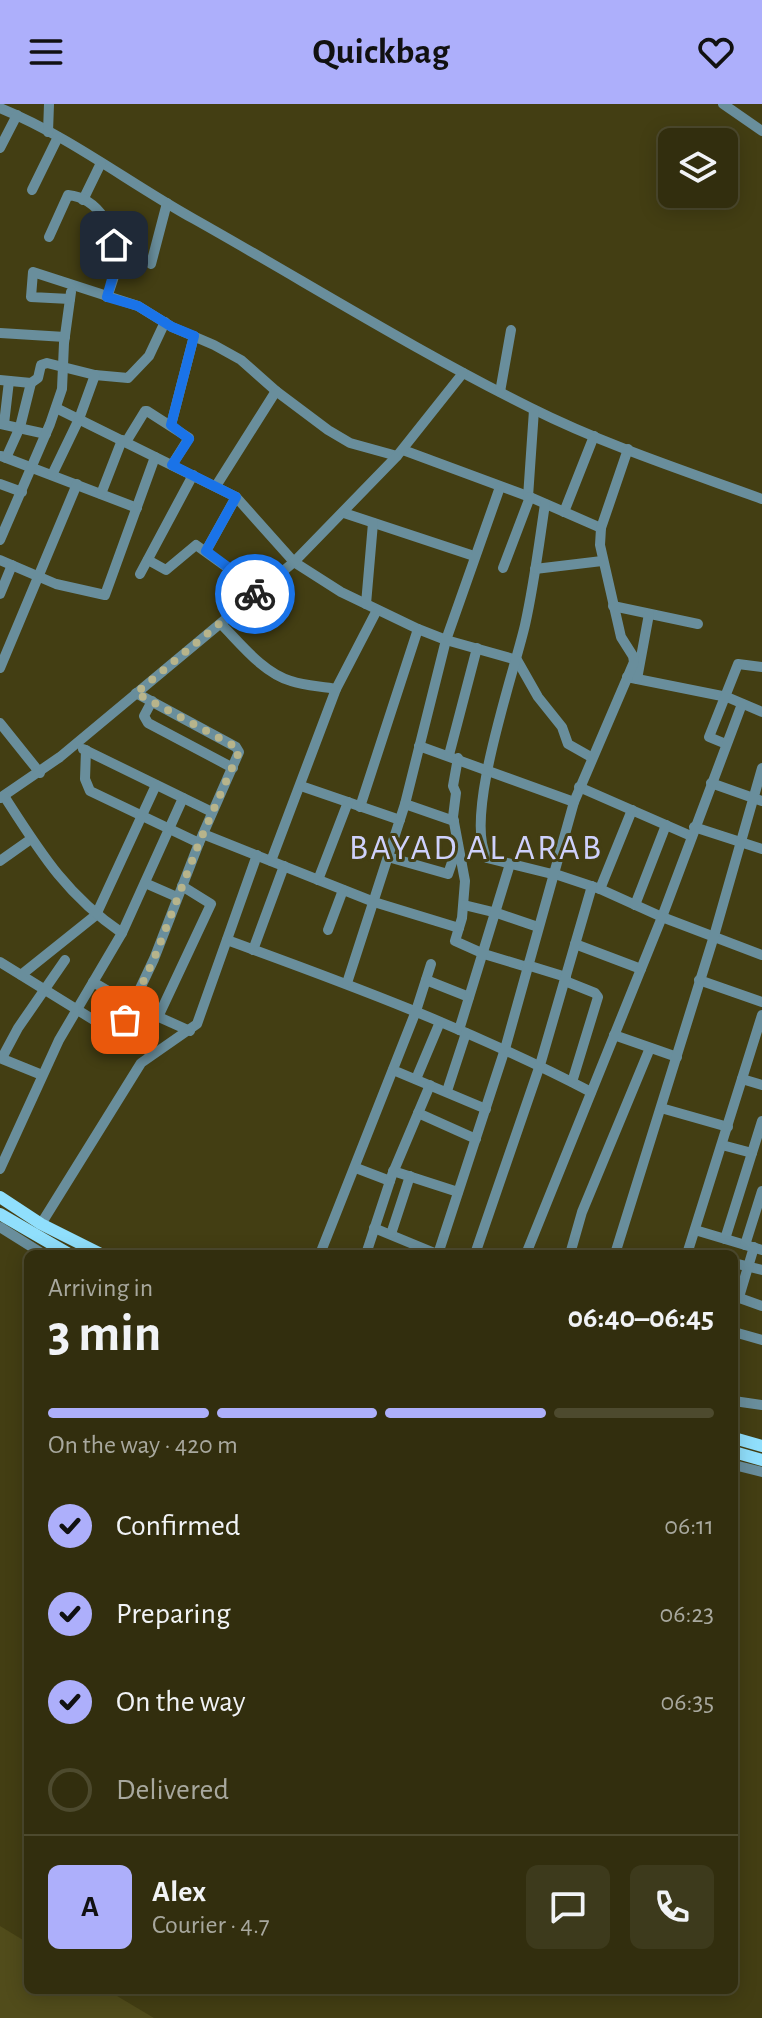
<!DOCTYPE html>
<html lang="en">
<head>
<meta charset="utf-8">
<style>
  :root { --surface:#322e0e; --page:#3d3a1c; --text:#f1f3f6; --muted:#a8a89e; --line:#4d4a2e; --accent:#adaffb }
  body { margin:0; font-family:"Alegreya Sans",sans-serif; background:var(--page); color:var(--text); height:100vh; display:flex; flex-direction:column; font-size:30px; white-space:nowrap }
  * { box-sizing:border-box; margin:0 }
  p { font-size:26px; color:var(--muted) }
  .icon { flex:none; width:44px; height:44px; fill:none; stroke:currentColor; stroke-width:2; stroke-linecap:round; stroke-linejoin:round }
  .map { position:relative; flex:1; overflow:hidden }
  .sheet { position:absolute; left:24px; top:1146px; width:714px; height:744px; display:flex; flex-direction:column; background:var(--surface); border-radius:12px; box-shadow:0 4px 20px #0003,0 0 0 2px var(--line) }
  .sheet>* { flex:none }
  .tools { position:absolute; left:658px; top:24px; display:grid; gap:16px }
  .tools a { display:grid; place-items:center; width:80px; height:80px; border-radius:12px; background:var(--surface); box-shadow:0 4px 20px #0003,0 0 0 2px var(--line); font-size:40px }
  .pin { position:absolute; display:grid; place-items:center; width:68px; height:68px; color:#fff; margin:-34px; border-radius:16px; box-shadow:0 4px 12px #0006 }
  .courier { position:absolute; display:grid; place-items:center; width:80px; height:80px; margin:-40px; border:6px solid #1a73e8; border-radius:50%; background:#fff; color:#222; box-shadow:0 2px 10px #0007 }
  .head em { font-style:normal; font-weight:700 }
  .head div { display:flex; flex-direction:column-reverse }
  .head { display:flex; align-items:center; justify-content:space-between; height:136px; padding:0 24px }
  h1 { font-size:52px; font-weight:700; line-height:60px }
  .bar { display:grid; grid-template-columns:repeat(4,1fr); gap:12px 8px; align-content:center; height:96px; padding:0 24px }
  .bar i { height:10px; border-radius:6px; background:var(--line) }
  .bar .selected { background:var(--accent) }
  .bar p { grid-column:span 4 }
  .line { display:flex; align-items:center; gap:20px; padding:0 24px; border-top:2px solid var(--line) }
  .line div { flex:1 }
  .round { display:grid; place-items:center; flex:none; width:84px; height:84px; border-radius:12px; background:var(--page) }
  ol { padding:0 24px; list-style:none }
  li { display:flex; align-items:center; gap:24px; height:88px }
  li p { margin-inline-start:auto }
  li .icon { padding:8px; border-radius:50%; background:var(--accent); color:#111; stroke-width:4 }
  li:last-child { color:var(--muted) }
  li i { width:44px; height:44px; border:4px solid var(--line); border-radius:50% }
  header { display:flex; justify-content:space-between; align-items:center; height:104px; padding:0 24px; background:var(--accent); color:#111; font-size:36px; font-weight:700 }
  .map>svg:first-child { display:block }
  .built { fill:#514c1b }
  .lines { fill:none; stroke-linecap:round; stroke-linejoin:round }
  .minor { stroke:#698e9c; stroke-width:10 }
  .major { stroke:#90dffc; stroke-width:12 }
  .done { stroke:#b7b48b; stroke-width:8; stroke-dasharray:0 14.4 }
  .route { stroke:#1a73e8; stroke-width:10 }
  .labels { text-anchor:middle; dominant-baseline:central; stroke-width:6; stroke-linejoin:round; paint-order:stroke }
  .quarter-label { font-size:36px; letter-spacing:2px; fill:#cfd1fc; stroke:#433e13 }
</style>
</head>
<body>
<header><svg class="icon" aria-label="menu" viewBox="0 0 24 24"><path d="M4 6h16M4 12h16M4 18h16"/></svg>Quickbag<svg class="icon" aria-label="heart" viewBox="0 0 24 24"><path d="M12 20l-8-8c-3-5 5-10 8-4 3-6 11-1 8 4z"/></svg></header>
<div class="map">
<svg width="762" height="1914" viewBox="0 0 762 1914">
  <rect width="100%" height="100%" fill="#433e13"/>
  <!-- built -->
  <path class="built" d="M0,1822L28,1839V1886H107L154,1914H0Z"/>
  <g class="lines">
    <!-- minor -->
    <g class="minor">
      <path d="M723,0L762,27"/>
      <path d="M0,4C69,32 129,79 194,115C306,178 416,247 531,304C605,341 685,367 762,395"/>
      <path d="M48,28L49,0"/>
      <path d="M0,44L17,11"/>
      <path d="M32,86L58,33"/>
      <path d="M83,96L101,59"/>
      <path d="M49,133L68,91C100,94 116,128 117,156C117,168 111,181 107,193"/>
      <path d="M151,160L167,99"/>
      <path d="M70,195L31,193L33,168L138,202L172,223L214,241L241,256L276,287L328,326L350,339L397,352"/>
      <path d="M0,229L65,233"/>
      <path d="M0,276L31,279"/>
      <path d="M500,288L511,226"/>
      <path d="M56,304L236,393L294,458L341,488L418,525L446,536L517,556L538,593L562,623L568,640L591,653"/>
      <path d="M0,320L46,330"/>
      <path d="M4,320L9,277"/>
      <path d="M171,321L194,232"/>
      <path d="M126,338L145,307H147L189,334L172,361"/>
      <path d="M403,346L530,393L601,424"/>
      <path d="M1,352L137,404"/>
      <path d="M6,354L20,323L31,279L38,274L41,261L47,259L95,271L128,274L149,252L165,218"/>
      <path d="M52,371L79,315L95,271"/>
      <path d="M0,380L22,388"/>
      <path d="M216,382L276,287"/>
      <path d="M101,390L122,336"/>
      <path d="M528,393L534,306"/>
      <path d="M545,400C539,440 534,481 525,521C514,569 463,714 487,754L552,770"/>
      <path d="M564,408L594,332"/>
      <path d="M344,409L474,452"/>
      <path d="M0,436L50,320L62,285L64,239L71,188"/>
      <path d="M206,447L236,393"/>
      <path d="M0,456L56,480L105,491L155,353"/>
      <path d="M148,456L166,466L196,441L260,487"/>
      <path d="M503,464L530,393"/>
      <path d="M535,465L602,457"/>
      <path d="M140,470L193,371"/>
      <path d="M0,490L12,461"/>
      <path d="M366,500L373,419"/>
      <path d="M613,502L698,520"/>
      <path d="M221,520C240,539 263,569 291,577C305,582 321,582 336,585"/>
      <path d="M0,564L77,380"/>
      <path d="M627,573L727,593L762,608"/>
      <path d="M637,575L649,510"/>
      <path d="M152,597L144,612L148,619L233,664"/>
      <path d="M0,619L40,669"/>
      <path d="M726,640L709,633L738,560L762,563"/>
      <path d="M419,642L574,698"/>
      <path d="M83,645L212,708"/>
      <path d="M86,646L85,675L90,687L199,739"/>
      <path d="M449,651L477,544"/>
      <path d="M458,654L453,682L456,689L453,713L465,777L462,814L455,837L484,850L527,863"/>
      <path d="M711,679L762,697"/>
      <path d="M301,682L400,716"/>
      <path d="M579,683L691,732"/>
      <path d="M0,694L60,653L294,458L397,352L463,269"/>
      <path d="M405,700L454,717"/>
      <path d="M360,703L418,525"/>
      <path d="M694,723L762,745"/>
      <path d="M203,730L374,798L459,824"/>
      <path d="M388,753L448,770L458,741"/>
      <path d="M0,757L31,735"/>
      <path d="M271,757L336,585L377,506"/>
      <path d="M552,769L600,785L662,813L762,851"/>
      <path d="M318,776L348,698"/>
      <path d="M145,779L177,793"/>
      <path d="M600,785L632,706"/>
      <path d="M464,801L497,809L538,823"/>
      <path d="M635,801L666,721"/>
      <path d="M328,826L343,786"/>
      <path d="M122,829L183,694"/>
      <path d="M227,836C351,881 474,927 591,988"/>
      <path d="M575,840L641,865"/>
      <path d="M253,846L284,762"/>
      <path d="M0,858L118,931L153,949"/>
      <path d="M527,861L566,873"/>
      <path d="M21,871L96,811L156,681"/>
      <path d="M426,876L469,893"/>
      <path d="M699,876L762,898"/>
      <path d="M565,877L595,889L598,893L572,978"/>
      <path d="M93,878L132,901L190,927"/>
      <path d="M347,879L405,700L446,536L500,383"/>
      <path d="M158,913L211,800L182,782"/>
      <path d="M459,926L510,760"/>
      <path d="M118,931L154,855L199,739L239,648L236,643L136,589"/>
      <path d="M614,931L677,953"/>
      <path d="M0,954L42,971"/>
      <path d="M2,954L18,924L65,856"/>
      <path d="M393,966L486,1005"/>
      <path d="M416,975L440,918"/>
      <path d="M742,975L762,981"/>
      <path d="M447,987L466,929"/>
      <path d="M661,1004L728,1023"/>
      <path d="M418,1009L476,1035"/>
      <path d="M722,1041L752,1049"/>
      <path d="M356,1064L390,1077"/>
      <path d="M0,1065L59,936L122,829C66,791 40,748 4,692"/>
      <path d="M393,1067L458,1088"/>
      <path d="M41,1120L141,959L197,920L257,751"/>
      <path d="M0,1123L43,1150"/>
      <path d="M374,1124L437,1150"/>
      <path d="M695,1126L762,1146"/>
      <path d="M391,1130L410,1072"/>
      <path d="M725,1135L762,1017"/>
      <path d="M745,1141L762,1087"/>
      <path d="M320,1150L416,907L431,860"/>
      <path d="M366,1150L392,1071L430,981"/>
      <path d="M438,1150L505,945L574,698L634,558L633,552L621,533L600,441L601,424L628,345"/>
      <path d="M475,1150L540,961L592,782"/>
      <path d="M526,1150L662,813L742,600"/>
      <path d="M570,1150L582,1108L650,944"/>
      <path d="M615,1150L714,832L762,664"/>
      <path d="M687,1150L762,911"/>
      <path d="M734,1159L762,1166"/>
      <path d="M734,1192L762,1202"/>
      <path d="M739,1193L754,1143"/>
      <path d="M734,1228L762,1236"/>
      <path d="M734,1297L762,1301"/>
      <path d="M734,1361L762,1368"/>
    </g>
    <!-- major -->
    <g class="major">
      <path d="M0,1093L41,1120L101,1150"/>
      <path d="M0,1110L69,1150"/>
      <path d="M734,1334L762,1342"/>
      <path d="M734,1348L762,1356"/>
    </g>
  </g>
  <g class="lines">
    <!-- done -->
    <path class="done" d="M125,916L154,855L199,739L239,648L236,643L136,589L255,490"/>
    <!-- route -->
    <path class="route" d="M114,141L117,157L107,193L138,202L172,223L194,232L171,321L189,335L172,361L236,393L206,447L260,487L255,490"/>
  </g>
  <g class="labels">
    <!-- quarter labels -->
    <g class="quarter-label">
      <text x="476" y="744">BAYAD AL ARAB</text>
    </g>
  </g>
</svg>
<div class="tools">
<a><svg class="icon" aria-label="layers" viewBox="0 0 24 24"><path d="M12 4l9 5-9 5-9-5zM3 14l9 5 9-5"/></svg></a>
</div>
<div class="pin" style="left:125px;top:916px;background:#ea580c"><svg class="icon" aria-label="bag" viewBox="0 0 24 24"><path d="M5 8h14l-1 12H6zM9 8a3 3 0 0 1 6 0"/></svg></div>
<div class="pin" style="left:114px;top:141px;background:#1f2937"><svg class="icon" aria-label="home" viewBox="0 0 24 24"><path d="M3 11l9-7 9 7M6 9v11h12V9"/></svg></div>
<div class="courier" style="left:255px;top:490px"><svg class="icon" aria-label="bike" viewBox="0 0 24 24"><circle cx="6" cy="16" r="4"/><circle cx="18" cy="16" r="4"/><path d="M6 16l4-8h5l3 8M10 8l3 8H6M13 5h3"/></svg></div>
<section class="sheet">
<div class="head"><div><h1>3 min</h1><p>Arriving in</p></div><em>06:40–06:45</em></div>
<div class="bar"><i class="selected"></i><i class="selected"></i><i class="selected"></i><i></i><p>On the way · 420 m</p></div>
<ol>
<li><svg class="icon" aria-label="check" viewBox="0 0 24 24"><path d="M5 12l5 5 9-10"/></svg>Confirmed<p>06:11</p></li>
<li><svg class="icon" aria-label="check" viewBox="0 0 24 24"><path d="M5 12l5 5 9-10"/></svg>Preparing<p>06:23</p></li>
<li><svg class="icon" aria-label="check" viewBox="0 0 24 24"><path d="M5 12l5 5 9-10"/></svg>On the way<p>06:35</p></li>
<li><i></i>Delivered</li>
</ol>
<div class="line" style="height:144px"><b class="round" style="background:var(--accent);color:#111">A</b><div><b>Alex</b><p>Courier · 4.7</p></div><a class="round"><svg class="icon" aria-label="chat" viewBox="0 0 24 24"><path d="M4 5h16v11H9l-5 4z"/></svg></a><a class="round"><svg class="icon" aria-label="phone" viewBox="0 0 24 24"><path d="M5 4h4l2 5-3 2q2 4 5 5l2-3 5 2v4C11 20 4 13 5 4z"/></svg></a></div>
</section>
</div>
</body>
</html>
